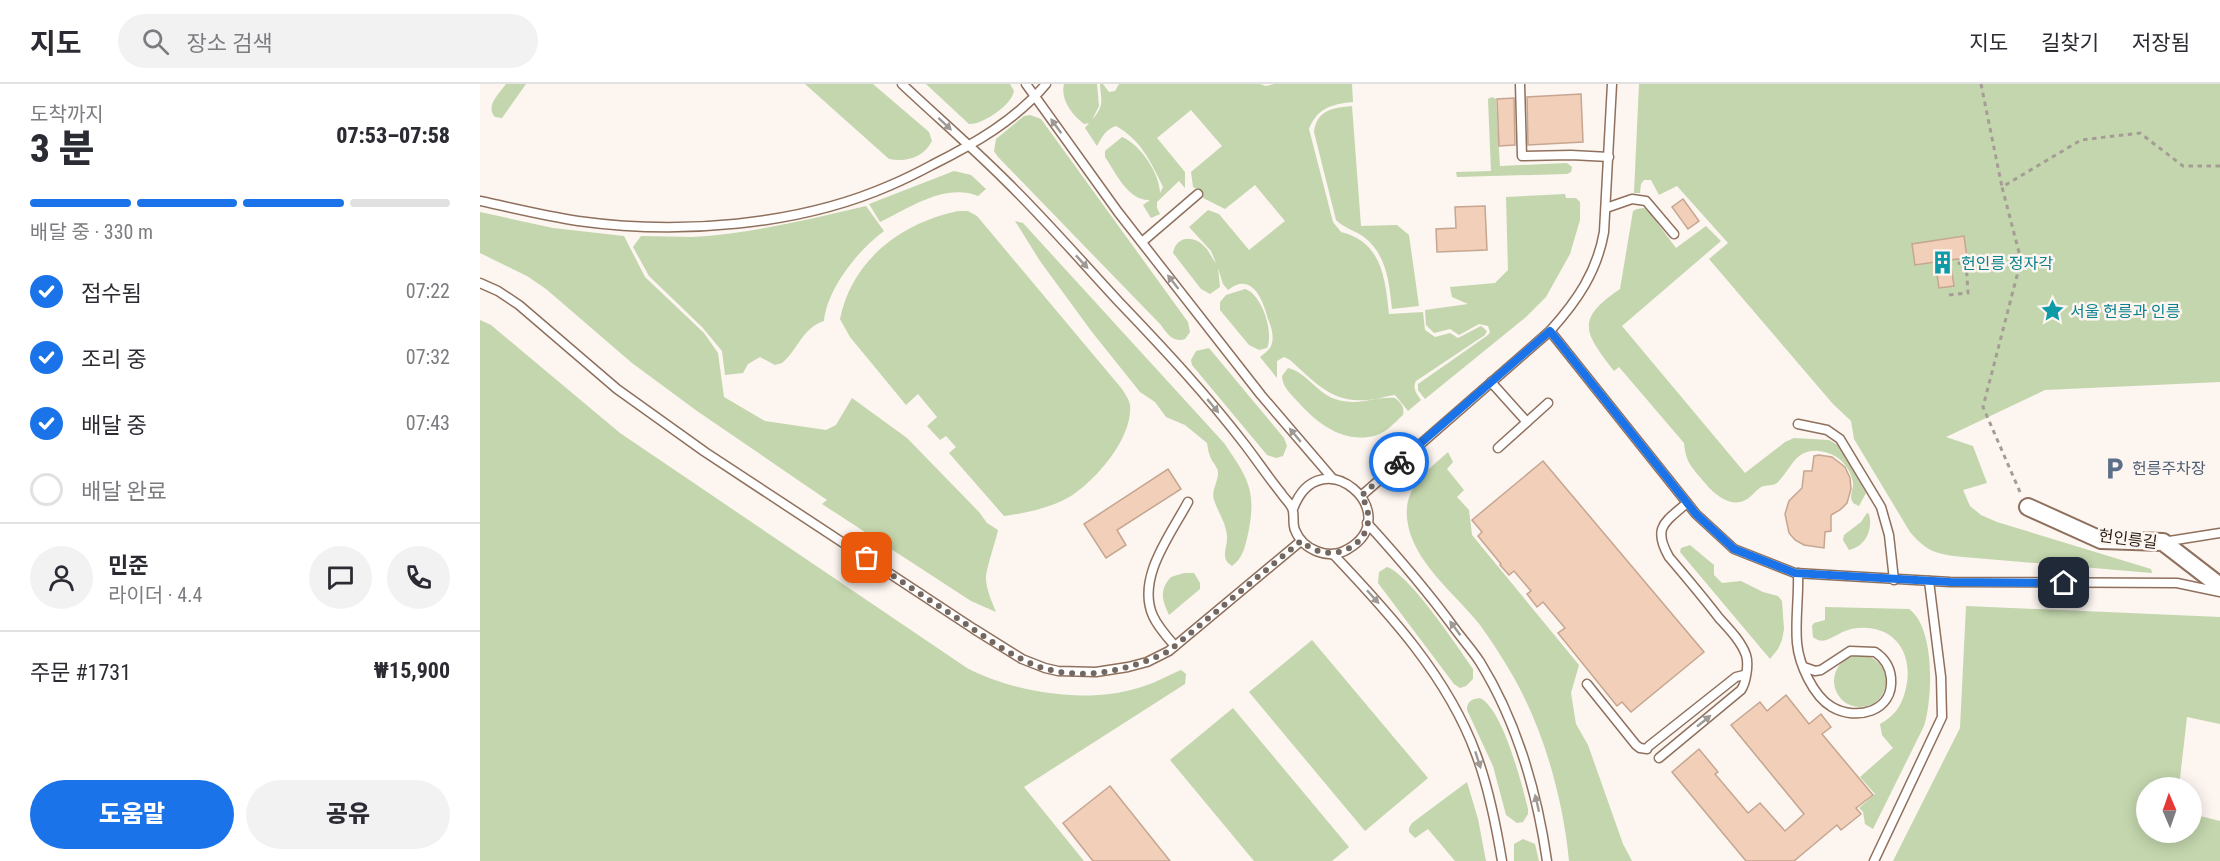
<!DOCTYPE html>
<html lang="ko">
<head>
<meta charset="utf-8">
<style>
  :root { --surface:#fff; --page:#f2f2f3; --text:#2b2b33; --muted:#7c7c81; --line:#e1e1e2; --accent:#1a73e8 }
  body { margin:0; font-family:"Roboto Condensed","Noto Sans KR",sans-serif; background:var(--page); color:var(--text); height:100vh; display:flex; flex-direction:column; font-size:22px; white-space:nowrap }
  * { box-sizing:border-box; margin:0 }
  p { font-size:20px; color:var(--muted) }
  .icon { flex:none; width:33px; height:33px; fill:none; stroke:currentColor; stroke-width:2; stroke-linecap:round; stroke-linejoin:round }
  .map { position:relative; flex:1; overflow:hidden }
  .drawer { display:flex; flex-direction:column; background:var(--surface); width:480px }
  .drawer>* { flex:none }
  .needle { width:39px; rotate:358deg }
  .tools { position:absolute; left:1656px; top:693px; display:grid; gap:12px }
  .tools a { display:grid; place-items:center; width:66px; height:66px; border-radius:50%; background:var(--surface); box-shadow:0 3px 15px #0003; font-size:30px }
  .pin { position:absolute; display:grid; place-items:center; width:51px; height:51px; color:#fff; margin:-26px; border-radius:12px; box-shadow:0 3px 9px #0006 }
  .courier { position:absolute; display:grid; place-items:center; width:60px; height:60px; margin:-30px; border:4px solid #1a73e8; border-radius:50%; background:#fff; color:#222; box-shadow:0 2px 8px #0007 }
  .overview em { font-style:normal; font-weight:800 }
  .overview div { display:flex; flex-direction:column-reverse }
  .overview { display:flex; align-items:center; justify-content:space-between; height:102px; padding:0 30px }
  h1 { font-size:39px; font-weight:800; line-height:45px }
  .bar { display:grid; grid-template-columns:repeat(4,1fr); gap:9px 6px; align-content:center; height:72px; padding:0 30px }
  .bar i { height:8px; border-radius:4px; background:var(--line) }
  .bar .on { background:var(--accent) }
  .bar p { grid-column:span 4 }
  .line { display:flex; align-items:center; gap:15px; padding:0 30px; border-top:2px solid var(--line) }
  .line div { flex:1 }
  .round { display:grid; place-items:center; flex:none; width:63px; height:63px; border-radius:32px; background:var(--page) }
  ol { padding:0 30px; list-style:none }
  li { display:flex; align-items:center; gap:18px; height:66px }
  li p { margin-inline-start:auto }
  li .icon { padding:6px; border-radius:50%; background:var(--accent); color:#fff; stroke-width:4 }
  li:last-child { color:var(--muted) }
  li i { width:33px; height:33px; border:3px solid var(--line); border-radius:50% }
  .cta { display:flex; gap:12px; margin-top:auto; padding:12px 30px }
  .cta a { flex:1; height:69px; border-radius:36px; background:var(--accent); color:#fff; font-size:24px; font-weight:800; line-height:69px; text-align:center }
  .cta a+a { background:var(--page); color:var(--text) }
  header { display:flex; align-items:center; gap:36px; box-sizing:border-box; height:84px; padding:0 30px; background:var(--surface); border-bottom:2px solid var(--line) }
  header strong { font-size:28px }
  nav { display:flex; gap:33px; margin-inline-start:auto; font-size:21px }
  .search { width:420px; height:54px; background:var(--page); display:flex; align-items:center; gap:15px; box-sizing:border-box; padding:0 21px; border-radius:33px; color:var(--muted); font-size:22px }
  main { display:flex; flex:1; min-height:0 }
  .map>svg:first-child { display:block }
  .green { fill:#c3d6ad }
  .building { fill:#f1cfb9; stroke:#c6a691; stroke-width:1.5 }
  .lines { fill:none; stroke-linecap:round; stroke-linejoin:round }
  .service-casing { stroke:#8f705d; stroke-width:11 }
  .minor-casing { stroke:#8f705d; stroke-width:20 }
  .path { stroke:#a69c96; stroke-width:3; stroke-dasharray:4.5 4.5; stroke-linecap:butt }
  .service { stroke:#fff; stroke-width:8 }
  .minor { stroke:#fff; stroke-width:16 }
  .oneway { fill:#9e9995 }
  .done { stroke:#726861; stroke-width:6; stroke-dasharray:0 10.8 }
  .route { stroke:#1a73e8; stroke-width:8 }
  .labels { text-anchor:middle; dominant-baseline:central; stroke-width:5; stroke-linejoin:round; paint-order:stroke }
  .culture-label { font-size:16px; fill:#0d838f; stroke:#fcf5f0; text-anchor:start }
  .service-label { font-size:16px; fill:#4e5e75; stroke:#fcf5f0; text-anchor:start }
  .street-label { font-size:16px; fill:#281c14; stroke:#fcf5f0 }
</style>
</head>
<body>
<header>
<strong>지도</strong>
<div class="search"><svg class="icon" aria-label="search" viewBox="0 0 24 24"><circle cx="10" cy="10" r="6"/><path d="M15 15l6 6"/></svg>장소 검색</div>
<nav><a>지도</a><a>길찾기</a><a>저장됨</a></nav>
</header>
<main>
<section class="drawer">
<div class="overview"><div><h1>3 분</h1><p>도착까지</p></div><em>07:53–07:58</em></div>
<div class="bar"><i class="on"></i><i class="on"></i><i class="on"></i><i></i><p>배달 중 · 330 m</p></div>
<ol>
<li><svg class="icon" aria-label="check" viewBox="0 0 24 24"><path d="M5 12l5 5 9-10"/></svg>접수됨<p>07:22</p></li>
<li><svg class="icon" aria-label="check" viewBox="0 0 24 24"><path d="M5 12l5 5 9-10"/></svg>조리 중<p>07:32</p></li>
<li><svg class="icon" aria-label="check" viewBox="0 0 24 24"><path d="M5 12l5 5 9-10"/></svg>배달 중<p>07:43</p></li>
<li><i></i>배달 완료</li>
</ol>
<div class="line" style="height:108px"><a class="round"><svg class="icon" aria-label="person" viewBox="0 0 24 24"><circle cx="12" cy="8" r="4"/><path d="M4 21q1-7 8-7t8 7"/></svg></a><div><b>민준</b><p>라이더 · 4.4</p></div><a class="round"><svg class="icon" aria-label="chat" viewBox="0 0 24 24"><path d="M4 5h16v11H9l-5 4z"/></svg></a><a class="round"><svg class="icon" aria-label="phone" viewBox="0 0 24 24"><path d="M5 4h4l2 5-3 2q2 4 5 5l2-3 5 2v4C11 20 4 13 5 4z"/></svg></a></div>
<div class="line" style="height:78px"><div>주문 #1731</div><b>₩15,900</b></div>
<div class="cta"><a>도움말</a><a>공유</a></div>
</section>
<div class="map">
<svg width="1740" height="777" viewBox="0 0 1740 777">
  <rect width="100%" height="100%" fill="#fcf5f0"/>
  <!-- green -->
  <g class="green">
    <path d="M26,0H46L22,34L15,33C5,22 19,10 26,0Z"/>
    <path d="M325,0H393L449,48L452,57C443,74 427,78 409,75Z"/>
    <path d="M446,0H530L534,7C532,21 502,41 489,40Z"/>
    <path d="M584,0H617L619,22L612,36C625,21 621,17 620,0H623L629,8L635,7L639,0H780L786,2L794,0H872L873,18C852,20 837,24 829,45L853,138L861,148C902,158 905,194 909,230L943,228L945,246L955,253L970,249L978,254L1001,242L1007,247L1005,251L936,297C932,305 937,310 941,316L928,327L915,311C905,312 897,316 887,316C851,319 835,298 810,276L804,273L797,277V294L780,273C785,269 791,265 792,259C794,251 791,242 788,235C783,216 772,187 748,206L743,200L738,184L740,203L730,210L721,205L693,169C696,151 715,151 725,163C730,168 732,175 736,179L731,167L709,143L728,126L739,130L769,166L805,137L775,101L745,125L723,114L722,108L713,103L711,88L742,62L711,26L677,54L705,88V104L699,97L677,118V124L680,130L671,134L663,121L670,116C648,117 636,89 625,73V67L642,53C660,60 680,90 680,109L683,103C671,78 661,56 636,42C626,45 622,53 617,62L605,44L609,39L604,40C592,31 580,15 584,0Z"/>
    <path d="M1159,0H1740V298L1565,306L1466,353L1493,362L1507,399L1483,406L1490,422L1501,431L1517,438L1671,485L1672,489L1483,473C1457,470 1448,469 1430,448L1374,355L1371,337L1353,320L1229,175L1248,159L1197,102L1179,111L1171,96H1164L1161,100L1160,109H1154Z"/>
    <path d="M1012,13L1016,15L1020,82L1087,79L1092,83L1091,88L1087,90L977,93L976,88L1011,87L1008,15Z"/>
    <path d="M872,22L881,142L917,141L929,151L939,222L912,225C909,198 907,171 884,153C874,146 864,144 856,136L834,48C837,26 852,24 872,22Z"/>
    <path d="M550,31L561,35L708,238L710,248L705,255C692,259 687,249 680,240L518,73L514,67L516,55L544,32Z"/>
    <path d="M474,87L491,91L506,105L498,112C464,99 430,124 400,138L389,120Z"/>
    <path d="M1085,110L1086,114H1096L1100,118V136L1090,170L1066,213L1046,233L945,315L938,306V300L1008,251L1010,248L1008,242L999,240L979,251L970,245L954,249L946,241L945,226L988,220L972,213L970,203L1015,199L1028,186L1026,113Z"/>
    <path d="M386,122L404,147C378,166 347,205 344,237C322,244 318,266 302,279L295,281L280,273L268,280L263,289L245,291L242,267L222,243L169,192L153,163L161,152C178,152 195,153 212,153C271,150 329,135 386,122Z"/>
    <path d="M1164,124L1170,129L1196,164L1226,142L1241,157L1142,242L1265,389L1305,358L1314,354L1349,356L1358,361L1386,409L1379,422C1376,420 1374,421 1372,417C1369,411 1374,405 1373,399C1370,381 1357,369 1339,367C1315,365 1312,384 1298,398C1293,403 1287,400 1281,403C1275,407 1270,415 1263,417C1249,423 1233,409 1225,399C1212,383 1206,380 1204,359L1139,283L1134,287C1105,249 1094,236 1140,205L1153,127L1157,125Z"/>
    <path d="M478,127H488L497,132L642,305C645,310 649,315 650,321C653,354 616,396 591,412C571,424 546,429 524,432L469,369L476,363L466,352L460,356L447,342L457,333L438,310L426,321L370,253L360,235C372,176 421,139 478,127Z"/>
    <path d="M0,128L73,144L144,152L165,193L224,249L238,269L244,313L285,337L346,346L356,341L372,314L427,354L499,428L507,439L518,446C516,457 505,487 506,496C507,507 512,518 516,528L491,517L342,420L347,416L217,327L152,279L66,205L47,192L0,169Z"/>
    <path d="M535,137L543,139L744,359C768,394 777,407 768,450C765,463 763,474 752,482C739,474 748,464 747,452C746,439 738,428 734,416C731,406 738,399 738,389C738,382 732,379 730,372C728,368 728,363 727,359L705,341L686,333L675,318L660,308L612,248L560,177Z"/>
    <path d="M765,205C782,210 794,249 787,264L779,266L769,261L740,226V218L746,211Z"/>
    <path d="M0,236L11,241L140,349L487,584C535,609 606,620 658,604C673,600 687,592 701,586L706,590L705,600L544,703L604,777H0Z"/>
    <path d="M729,264L804,354L807,362L803,372L796,374L787,371L712,281L711,276L716,267Z"/>
    <path d="M808,284C826,288 837,309 855,315C880,323 894,312 915,314C921,319 925,323 923,331C915,338 907,348 897,351C865,361 838,340 819,319C812,311 802,303 802,292Z"/>
    <path d="M968,368L973,378L967,385L984,406L977,413L989,426L992,451L1099,581L1091,609L1096,640L1108,661L1143,760L1152,777H1089C1083,714 1063,642 1030,587C1021,572 1011,556 1000,541C975,509 931,477 927,434C924,403 947,387 968,368Z"/>
    <path d="M1387,429L1389,430C1393,446 1386,462 1369,466L1363,456L1364,451L1381,438Z"/>
    <path d="M1210,461L1234,481V491L1242,499L1261,497L1283,508L1298,512L1302,517L1304,545L1302,556L1298,565L1290,575L1200,468L1201,464Z"/>
    <path d="M907,483C929,490 978,563 993,585V595L986,602L980,604L974,600L901,503L898,499L899,488Z"/>
    <path d="M704,489H714L720,499V505L689,531C682,516 679,506 691,493Z"/>
    <path d="M1486,522L1740,533V640L1707,633L1699,703L1666,704V748H1712V730L1740,737V777H1413L1480,644Z"/>
    <path d="M1345,523L1429,525C1455,543 1453,614 1444,642L1393,745L1385,740L1383,728L1379,724L1395,710L1380,693L1413,664L1402,651L1400,640C1414,632 1421,623 1425,608C1436,569 1413,537 1371,545C1362,547 1355,553 1346,556C1341,558 1337,556 1333,553L1332,542L1334,539L1345,536Z"/>
    <path d="M832,556L948,694L885,747L769,608Z"/>
    <circle cx="1380" cy="597" r="26"/>
    <path d="M1000,614C1023,625 1042,701 1048,725V730L1043,738L1037,739L1026,731L1013,682L987,626C987,617 992,615 1000,614Z"/>
    <path d="M753,624L869,763L852,777H774L690,676Z"/>
    <path d="M987,698L998,735L1006,777H975L948,745L935,754L929,748V744L932,739Z"/>
    <path d="M1043,755L1055,760L1059,777H1034V760Z"/>
  </g>
  <!-- building -->
  <g class="building">
    <path d="M1101,10L1103,58L1048,61L1047,13Z"/>
    <path d="M1034,14L1035,61L1019,62L1017,15Z"/>
    <path d="M1203,115L1219,137L1208,145L1192,123Z"/>
    <path d="M1005,122L1007,166L957,168L956,145L976,144L975,123Z"/>
    <path d="M1484,152L1487,174L1470,176L1474,202L1459,204L1455,178L1435,181L1432,160Z"/>
    <path d="M1339,371L1352,373L1365,383L1370,394L1371,405L1367,419L1360,426L1351,431V447L1345,448L1344,464L1324,461L1315,456L1309,449L1305,430L1309,417L1322,404L1324,387H1332L1334,372Z"/>
    <path d="M1063,377L1224,568L1151,628L1142,618L1137,622L1078,549L1085,544L1063,518L1057,523L1047,510L1051,507L1034,487L1029,491L1020,481L1021,480L998,452L1002,448L992,436Z"/>
    <path d="M688,385L701,405L637,446L646,461L626,474L604,440Z"/>
    <path d="M1306,611L1329,640L1341,630L1351,643L1342,650L1393,711L1376,724L1381,730L1361,746L1357,741L1314,777H1266L1192,688L1219,665L1238,688L1235,690L1268,729L1280,719L1305,747L1324,730L1251,641L1280,618L1287,627Z"/>
    <path d="M630,702L690,777H613L583,739Z"/>
  </g>
  <g class="lines">
    <defs>
      <g id="service">
        <path d="M422,0C456,32 492,63 525,96C565,135 602,178 640,219C684,265 727,311 766,362C778,378 789,394 801,409C804,414 810,419 812,424C815,430 812,439 815,446C823,466 849,477 868,465C928,430 840,352 813,425"/>
        <path d="M546,0L638,128L781,311L853,395"/>
        <path d="M1040,0L1042,72L1091,71L1129,73"/>
        <path d="M0,117C33,124 65,132 98,137C199,151 318,142 411,101C425,95 439,88 452,81C494,60 536,36 566,0"/>
        <path d="M1126,124L1152,115L1166,117L1194,150"/>
        <path d="M662,158L718,110"/>
        <path d="M0,199L18,207L39,221L137,305L225,368L494,545L542,575L565,584L578,587L616,588L648,583L667,578L689,567L821,457"/>
        <path d="M1070,247L1216,430L1254,465L1315,489L1470,498L1697,499L1740,508"/>
        <path d="M1011,298L1047,338"/>
        <path d="M1318,340L1347,346L1360,355L1401,423L1409,451L1414,496"/>
        <path d="M1018,364L1068,319"/>
        <path d="M881,412L1070,247C1097,217 1117,188 1124,148L1132,0"/>
        <path d="M887,439C918,473 948,508 975,545C983,556 993,567 1000,578C1037,638 1057,708 1067,777"/>
        <path d="M1683,458L1740,449"/>
        <path d="M853,470C909,529 968,593 996,670C1009,704 1016,741 1022,777"/>
        <path d="M1318,489C1319,512 1315,536 1317,559C1319,580 1333,612 1352,623C1376,637 1414,628 1411,594C1410,583 1404,574 1395,568L1370,567L1341,586L1335,587L1324,583"/>
        <path d="M695,562C687,553 678,543 673,532C656,494 691,450 708,418"/>
        <path d="M1107,600L1156,661L1160,664L1167,665"/>
        <path d="M1169,662L1256,593L1264,591"/>
        <path d="M1179,674L1261,606C1266,599 1269,580 1266,571C1261,557 1249,545 1239,534C1223,513 1206,493 1189,473C1172,443 1185,438 1207,419"/>
        <path d="M1394,777L1462,633L1461,593L1449,497"/>
      </g>
      <path id="minor" d="M1548,423L1621,456L1683,458L1740,502"/>
    </defs>
    <!-- service casing -->
    <use href="#service" class="service-casing"/>
    <!-- minor casing -->
    <use href="#minor" class="minor-casing"/>
    <!-- path -->
    <g class="path">
      <path d="M1501,0L1522,103"/>
      <path d="M1469,211L1488,209L1486,178L1476,180"/>
      <path d="M1540,408L1503,323L1541,176L1522,103L1601,56L1660,49L1703,82H1740"/>
    </g>
    <!-- service -->
    <use href="#service" class="service"/>
    <!-- minor -->
    <use href="#minor" class="minor"/>
  </g>
  <!-- one-way arrows -->
  <defs><path id="oneway-solid" d="M-6-.8H1V-3.2L6.5 0L1 3.2V.8H-6Z" transform="scale(1.5)"/></defs>
  <g class="oneway">
    <use href="#oneway-solid" transform="translate(465 40) rotate(43)"/>
    <use href="#oneway-solid" transform="translate(576 42) rotate(-126)"/>
    <use href="#oneway-solid" transform="translate(602 178) rotate(47)"/>
    <use href="#oneway-solid" transform="translate(693 198) rotate(-128)"/>
    <use href="#oneway-solid" transform="translate(733 322) rotate(50)"/>
    <use href="#oneway-solid" transform="translate(815 351) rotate(-130)"/>
    <use href="#oneway-solid" transform="translate(893 513) rotate(48)"/>
    <use href="#oneway-solid" transform="translate(975 544) rotate(-127)"/>
    <use href="#oneway-solid" transform="translate(1224 637) rotate(-39)"/>
    <use href="#oneway-solid" transform="translate(998 676) rotate(72)"/>
    <use href="#oneway-solid" transform="translate(1057 719) rotate(-103)"/>
  </g>
  <g class="lines">
    <!-- done -->
    <path class="done" d="M387,474C419,496 451,517 483,538C508,555 535,575 563,584C605,597 651,586 689,567L821,457C858,489 907,450 881,412L919,378"/>
    <!-- route -->
    <path class="route" d="M919,378L1070,247L1216,430L1254,465L1315,489L1470,498L1584,499"/>
  </g>
  <!-- icons -->
  <defs>
    <symbol id="building-bare" viewBox="-9 -9 18 18"><path d="M-4-6H4V6H1V3H-1V6H-4ZM-2.5-4.3h1.7v1.8h-1.7ZM.8-4.3h1.7v1.8H.8ZM-2.5-1h1.7V.8h-1.7ZM.8-1h1.7V.8H.8Z" fill="#0f9aa8" stroke="#fcf5f0" stroke-width="2.5" paint-order="stroke"/></symbol>
    <symbol id="sight-bare" viewBox="-9 -9 18 18"><path d="M0-6L1.8-2.2L6-1.7L2.9 1.2L3.7 5.4L0 3.3L-3.7 5.4L-2.9 1.2L-6-1.7L-1.8-2.2Z" fill="#0f9aa8" stroke="#fcf5f0" stroke-width="2.5" paint-order="stroke"/></symbol>
    <symbol id="parking-bare" viewBox="-9 -9 18 18"><path d="M-3.5-5.5H1a3.5 3.5 0 0 1 0 7H-1V5.5H-3.5ZM-1-3.4V-.6H.8a1.4 1.4 0 0 0 0-2.8Z" fill="#5c6f8a" stroke="#fcf5f0" stroke-width="2.5" paint-order="stroke"/></symbol>
  </defs>
  <g fill-rule="evenodd">
    <use href="#building-bare" x="1446" y="162" width="33" height="33"/>
    <use href="#sight-bare" x="1556" y="210" width="33" height="33"/>
    <use href="#parking-bare" x="1618" y="368" width="33" height="33"/>
  </g>
  <g class="labels">
    <!-- culture labels -->
    <g class="culture-label">
      <text x="1481" y="179">헌인릉 정자각</text>
      <text x="1590" y="227">서울 헌릉과 인릉</text>
    </g>
    <!-- service labels -->
    <g class="service-label">
      <text x="1652" y="384">헌릉주차장</text>
    </g>
    <!-- street labels -->
    <g class="street-label">
      <text transform="translate(1648 455) rotate(7)">헌인릉길</text>
    </g>
  </g>
</svg>
<div class="tools">
<a><svg class="needle" viewBox="-14 -14 28 28"><path d="M0-13l5 13h-10z" fill="#e53935"/><path d="M0 13l5-13h-10z" fill="#7c7c81"/></svg></a>
</div>
<div class="pin" style="left:387px;top:474px;background:#ea580c"><svg class="icon" aria-label="bag" viewBox="0 0 24 24"><path d="M5 8h14l-1 12H6zM9 8a3 3 0 0 1 6 0"/></svg></div>
<div class="pin" style="left:1584px;top:499px;background:#1f2937"><svg class="icon" aria-label="home" viewBox="0 0 24 24"><path d="M3 11l9-7 9 7M6 9v11h12V9"/></svg></div>
<div class="courier" style="left:919px;top:378px"><svg class="icon" aria-label="bike" viewBox="0 0 24 24"><circle cx="6" cy="16" r="4"/><circle cx="18" cy="16" r="4"/><path d="M6 16l4-8h5l3 8M10 8l3 8H6M13 5h3"/></svg></div>
</div>
</main>
</body>
</html>
